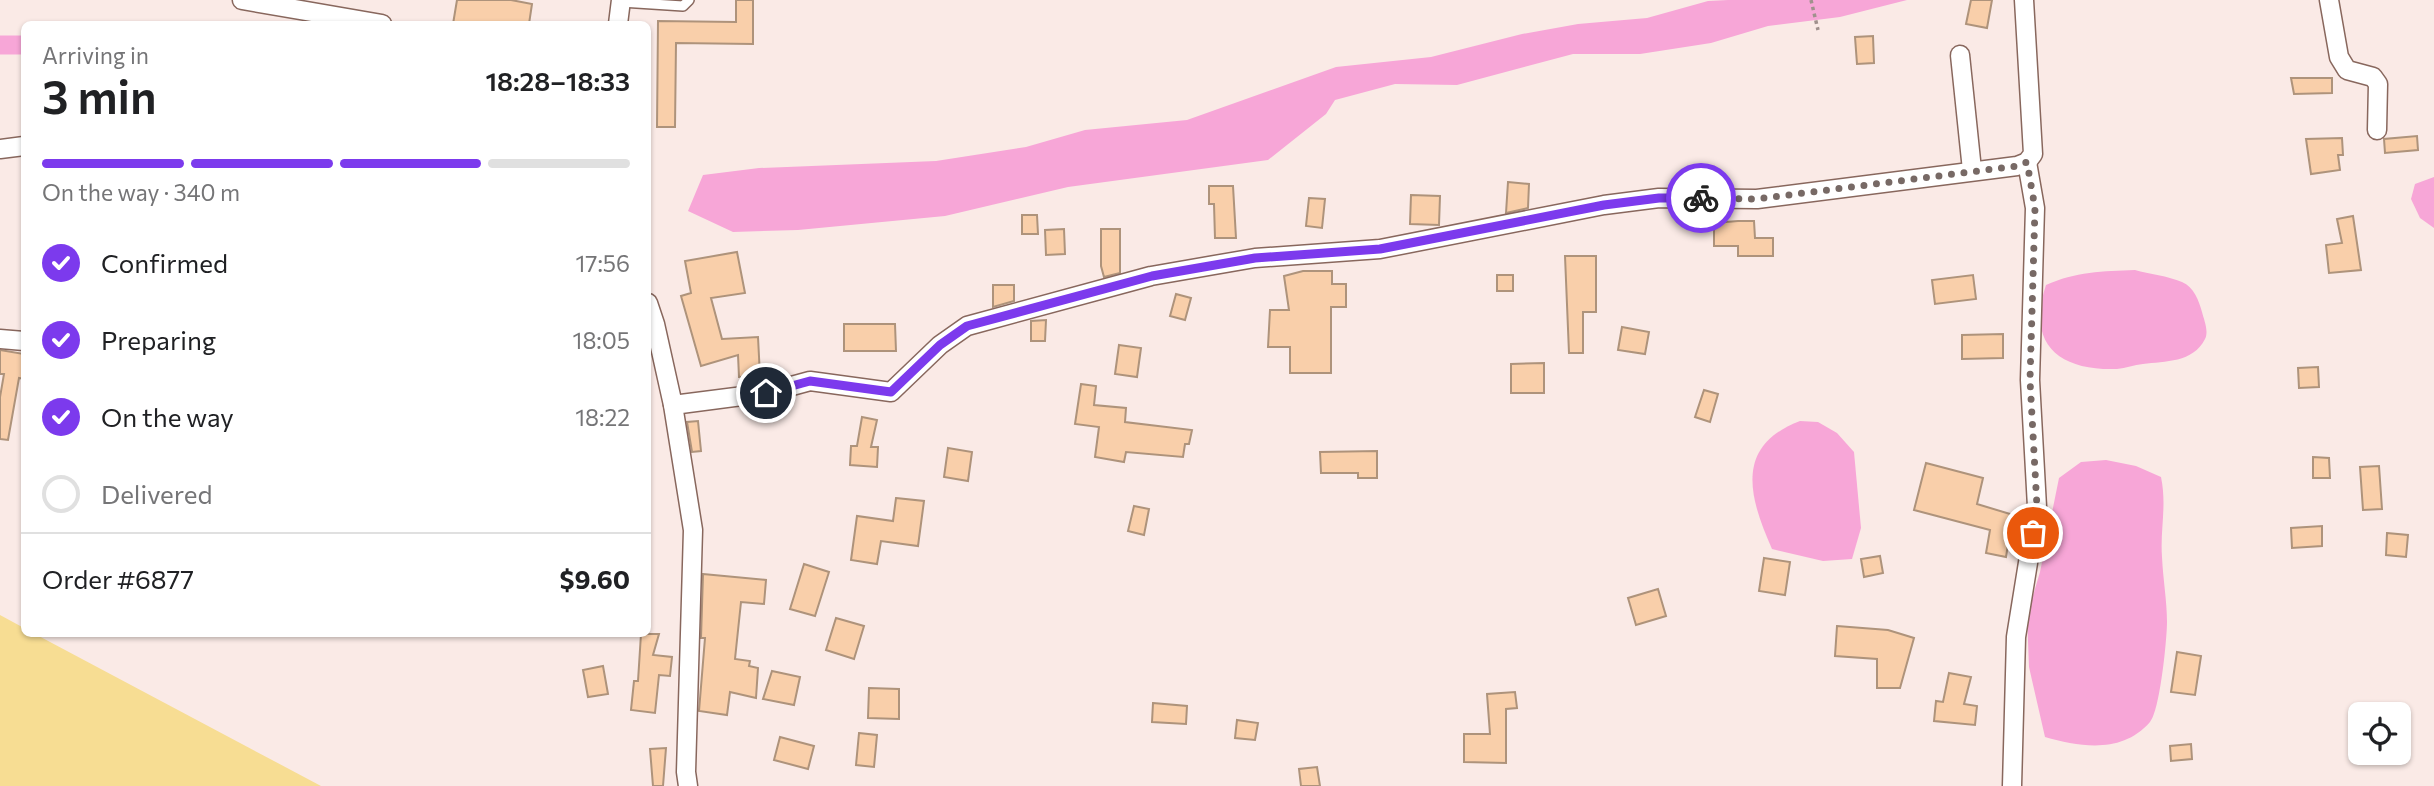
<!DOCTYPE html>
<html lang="en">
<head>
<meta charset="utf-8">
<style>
  :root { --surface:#fff; --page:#f6f6f6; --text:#202124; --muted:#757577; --line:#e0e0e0; --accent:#7c3aed }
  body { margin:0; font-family:Commissioner,sans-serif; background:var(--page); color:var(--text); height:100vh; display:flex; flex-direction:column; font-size:26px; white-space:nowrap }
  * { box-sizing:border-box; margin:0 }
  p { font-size:23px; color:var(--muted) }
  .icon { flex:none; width:38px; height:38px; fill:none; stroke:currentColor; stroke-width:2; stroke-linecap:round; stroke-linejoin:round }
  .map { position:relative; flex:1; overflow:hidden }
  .drawer { position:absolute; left:21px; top:21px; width:630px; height:616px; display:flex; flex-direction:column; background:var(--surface); border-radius:10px; box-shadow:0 2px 5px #0004 }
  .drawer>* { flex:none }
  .controls { position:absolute; left:2348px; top:702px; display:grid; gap:14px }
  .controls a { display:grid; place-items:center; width:63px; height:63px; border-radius:10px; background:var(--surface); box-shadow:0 2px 5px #0004; font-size:35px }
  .pin { position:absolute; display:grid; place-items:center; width:60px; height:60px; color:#fff; margin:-30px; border:4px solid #fff; border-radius:50%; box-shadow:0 2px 7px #0007 }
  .courier { position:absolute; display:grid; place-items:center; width:70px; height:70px; margin:-35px; border:5px solid #7c3aed; border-radius:50%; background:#fff; color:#222; box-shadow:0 2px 9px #0007 }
  .head em { font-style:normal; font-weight:600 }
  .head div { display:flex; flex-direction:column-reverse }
  .head { display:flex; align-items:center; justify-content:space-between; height:119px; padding:0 21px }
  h1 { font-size:46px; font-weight:600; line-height:52px }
  .bar { display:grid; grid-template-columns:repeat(4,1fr); gap:10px 7px; align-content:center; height:84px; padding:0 21px }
  .bar i { height:9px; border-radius:5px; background:var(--line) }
  .bar .active { background:var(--accent) }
  .bar p { grid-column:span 4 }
  .line { display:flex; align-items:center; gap:18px; padding:0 21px; border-top:2px solid var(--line) }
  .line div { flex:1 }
  ol { padding:0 21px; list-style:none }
  li { display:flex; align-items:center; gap:21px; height:77px }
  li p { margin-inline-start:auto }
  li .icon { padding:7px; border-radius:50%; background:var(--accent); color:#fff; stroke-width:4 }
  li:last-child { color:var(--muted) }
  li i { width:38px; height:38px; border:4px solid var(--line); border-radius:50% }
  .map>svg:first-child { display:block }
  .green { fill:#f7dd93 }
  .water { fill:#f7a6d7 }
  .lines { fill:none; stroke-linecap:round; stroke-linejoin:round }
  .canal { stroke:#f7a6d7; stroke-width:19 }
  .building { fill:#f9cfaa; stroke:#ae937b; stroke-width:2 }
  .service-casing { stroke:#88675d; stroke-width:12 }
  .minor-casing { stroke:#88675d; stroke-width:21 }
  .path { stroke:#a0918d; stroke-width:3.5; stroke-dasharray:3.5 3.5; stroke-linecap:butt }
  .service { stroke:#fff; stroke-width:9 }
  .minor { stroke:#fff; stroke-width:18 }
  .done { stroke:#776965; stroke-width:7; stroke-dasharray:0 12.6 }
  .route { stroke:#7c3aed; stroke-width:9 }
</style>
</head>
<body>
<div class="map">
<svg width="2434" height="786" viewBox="0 0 2434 786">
  <rect width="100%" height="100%" fill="#faeae6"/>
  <!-- green -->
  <path class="green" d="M0,615L24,628V634H35L321,786H0Z"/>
  <!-- water -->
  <g class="water">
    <path d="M1728,0H1907L1840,17L1768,26L1711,43L1640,54H1573L1457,85L1395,84L1335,100L1326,114L1268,160L1068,187L945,216L798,230L733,232L688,211L703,175L759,168L936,161L1026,147L1085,130L1187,120L1336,67L1431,57L1522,34L1578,24L1647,18L1708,1Z"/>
    <path d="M2434,177V228L2420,218L2411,199L2415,184Z"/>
    <path d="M2135,270C2149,274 2168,276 2182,282C2194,287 2199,301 2202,312C2204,320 2209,331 2205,339C2193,363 2165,361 2143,364C2134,365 2126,368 2117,369C2059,371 2026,344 2046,285C2075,272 2103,271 2135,270Z"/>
    <path d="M1800,421L1818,422L1837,433L1854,452L1861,528L1852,559L1823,561L1772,549C1749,497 1734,446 1800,421Z"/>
    <path d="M2106,460L2136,466L2161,477C2167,506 2160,529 2162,557C2163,579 2167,601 2167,622C2167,639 2160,711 2150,722C2122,754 2081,747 2045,737L2029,667L2027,616L2040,572L2059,478L2081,462Z"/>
  </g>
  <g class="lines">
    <!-- canal -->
    <path class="canal" d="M0,45H24"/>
  </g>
  <!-- building -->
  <g class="building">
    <path d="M457,0H511L532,4L529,24H453Z"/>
    <path d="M736,0H753V44L676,43L675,127H657L658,21L736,22Z"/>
    <path d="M1971,0H1992L1987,28L1966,24Z"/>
    <path d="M1873,36L1874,63L1857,64L1855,37Z"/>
    <path d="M2291,78H2332V93L2294,94Z"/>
    <path d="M2417,136L2418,150L2385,153L2384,139Z"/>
    <path d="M2342,138L2343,155H2338L2340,170L2311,174L2306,139Z"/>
    <path d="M1508,182L1529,184L1528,208L1506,213Z"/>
    <path d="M1209,186H1233L1236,238H1215L1214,204H1209Z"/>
    <path d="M1411,195L1440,196L1439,225L1410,224Z"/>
    <path d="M1309,198L1325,199L1322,228L1306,226Z"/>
    <path d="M1022,215H1037L1038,234H1022Z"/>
    <path d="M2353,216L2361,270L2329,273L2326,245L2342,243L2337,219Z"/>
    <path d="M1738,221H1754L1755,238H1773V256H1738V246H1714V223Z"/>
    <path d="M1064,229L1065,254L1046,255L1045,230Z"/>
    <path d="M1101,229H1120V273L1104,277L1101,266Z"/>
    <path d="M737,252L745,293L711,298L722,339L758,337L760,376L739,377L738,355L701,366L681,296L691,293L685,261Z"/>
    <path d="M1565,256H1596V312H1583V353H1569Z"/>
    <path d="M1303,271H1332V284H1346V307H1331V373H1290V347H1268L1270,310H1289L1284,276Z"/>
    <rect x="1497" y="275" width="16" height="16"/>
    <path d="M1973,275L1976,299L1935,304L1932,280Z"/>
    <path d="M993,285H1014V301L993,307Z"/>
    <path d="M1176,294L1191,298L1185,320L1170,316Z"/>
    <path d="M1046,320L1045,341H1031V321Z"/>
    <path d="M844,324H895L896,351H844Z"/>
    <path d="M1622,327L1649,332L1645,354L1618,350Z"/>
    <path d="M2003,334V358L1962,359V335Z"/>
    <path d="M1119,345L1141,348L1137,377L1115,374Z"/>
    <path d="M0,350L24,354V379L19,378L8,440L0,439V397L4,374H0Z"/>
    <path d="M1544,363V393H1511V364Z"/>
    <path d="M2318,367L2319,387L2299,388L2298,368Z"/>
    <path d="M1081,384L1096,386L1094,405L1126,408L1125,422L1192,430L1189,444H1185L1183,457L1126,452L1124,462L1095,457L1099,427L1075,424Z"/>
    <path d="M1704,390L1718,394L1710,422L1695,417Z"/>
    <path d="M862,417L877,420L871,447H878L877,467L850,465L851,446H857Z"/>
    <path d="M698,421L701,451L692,452L687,422Z"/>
    <path d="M948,448L972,452L968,481L944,477Z"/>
    <path d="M1377,451V478H1358V473H1321L1320,452Z"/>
    <path d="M2313,457L2329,458L2330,478H2313Z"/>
    <path d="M1926,463L1983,478L1977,504L2020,517L2015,534L2010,532L2006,557L1986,553L1990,530L1914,510Z"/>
    <path d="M2379,466L2382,509L2363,510L2360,467Z"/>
    <path d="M896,498L924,501L918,546L881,541L877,564L851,560L857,516L893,521Z"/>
    <path d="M1134,506L1149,509L1144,535L1128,531Z"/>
    <path d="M2322,526V546L2292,548L2291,528Z"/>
    <path d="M2387,533L2408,535L2406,557L2386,555Z"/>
    <path d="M1880,556L1883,573L1864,577L1861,559Z"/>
    <path d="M1764,558L1790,562L1785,595L1759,591Z"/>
    <path d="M804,564L829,572L815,616L790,609Z"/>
    <path d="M703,574L766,580L764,604L741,602L735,659L750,661L749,666L758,668L756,698L730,692L727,715L699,711L705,638H701Z"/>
    <path d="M1658,589L1666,616L1636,625L1628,598Z"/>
    <path d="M836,618L864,626L854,659L826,650Z"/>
    <path d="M1837,626L1888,630L1914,638L1900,688H1877V659L1835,656Z"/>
    <path d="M641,634H659L653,655L672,657L670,676L659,675L655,713L631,710L634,681H638Z"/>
    <path d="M2177,652L2201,656L2195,695L2171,692Z"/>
    <path d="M603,666L608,694L588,697L583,670Z"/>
    <path d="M772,671L800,677L794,705L763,699Z"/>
    <path d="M1949,673L1971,677L1964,704L1977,706L1975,725L1934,721L1936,701L1943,702Z"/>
    <path d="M869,688L899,689V719L868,718Z"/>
    <path d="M1515,692L1517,708L1506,709V763L1464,762V734H1490L1487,694Z"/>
    <path d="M1153,703L1187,706L1186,724L1152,722Z"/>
    <path d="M1237,720L1258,723L1255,740L1235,738Z"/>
    <path d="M859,733L877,735L874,767L856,765Z"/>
    <path d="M780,737L814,746L808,769L774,760Z"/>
    <path d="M2191,744L2192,759L2171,761L2170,746Z"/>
    <path d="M666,748L663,786H653L650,749Z"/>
    <path d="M1317,767L1320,786H1301L1299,769Z"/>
  </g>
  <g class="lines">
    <defs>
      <path id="service" d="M621,2L683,6L689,0"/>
      <g id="minor">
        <path d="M242,0L382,24"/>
        <path d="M2329,0L2339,57L2347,70L2373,77L2378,84L2377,130"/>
        <path d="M618,24L621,0"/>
        <path d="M1960,55L1972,170"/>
        <path d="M0,149L24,146"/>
        <path d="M648,303L655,324L673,405L693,530L686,772L688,786"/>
        <path d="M0,339L24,341"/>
        <path d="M673,405L766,393L810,381L891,392L940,345L967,326L1151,276L1255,258L1380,249L1604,205L1659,198L1757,199L2017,166L2027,162L2033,154L2024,0"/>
        <path d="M2012,786L2016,637L2037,507L2030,380L2035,208L2027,162"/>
      </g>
    </defs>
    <!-- service casing -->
    <use href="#service" class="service-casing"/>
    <!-- minor casing -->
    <use href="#minor" class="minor-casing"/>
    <!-- path -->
    <path class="path" d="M1811,0L1818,30"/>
    <!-- service -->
    <use href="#service" class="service"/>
    <!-- minor -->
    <use href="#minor" class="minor"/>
  </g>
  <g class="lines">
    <!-- done -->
    <path class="done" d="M1701,198L1757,199L2017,166L2027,162L2035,208L2030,380L2037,507L2033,533"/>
    <!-- route -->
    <path class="route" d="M766,393L810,381L891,392L940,345L967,326L1152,276L1255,258L1380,249L1604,205L1659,198H1701"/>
  </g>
</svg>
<div class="controls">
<a><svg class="icon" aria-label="locate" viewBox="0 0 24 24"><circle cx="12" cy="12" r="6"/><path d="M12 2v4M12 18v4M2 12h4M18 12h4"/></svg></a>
</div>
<div class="pin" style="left:2033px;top:533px;background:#ea580c"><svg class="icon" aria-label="bag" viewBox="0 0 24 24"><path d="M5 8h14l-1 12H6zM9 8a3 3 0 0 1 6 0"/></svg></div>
<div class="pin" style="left:766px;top:393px;background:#1f2937"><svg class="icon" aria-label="home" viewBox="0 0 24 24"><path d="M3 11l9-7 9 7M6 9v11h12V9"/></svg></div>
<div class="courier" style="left:1701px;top:198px"><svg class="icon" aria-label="bike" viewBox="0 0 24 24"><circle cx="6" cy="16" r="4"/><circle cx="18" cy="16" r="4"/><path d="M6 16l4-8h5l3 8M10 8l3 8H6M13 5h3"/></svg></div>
<section class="drawer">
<div class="head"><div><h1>3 min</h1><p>Arriving in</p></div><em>18:28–18:33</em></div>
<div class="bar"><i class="active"></i><i class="active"></i><i class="active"></i><i></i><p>On the way · 340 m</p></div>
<ol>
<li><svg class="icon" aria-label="check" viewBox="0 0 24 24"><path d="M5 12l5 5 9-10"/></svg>Confirmed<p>17:56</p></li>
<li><svg class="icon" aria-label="check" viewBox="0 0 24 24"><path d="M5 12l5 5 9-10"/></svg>Preparing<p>18:05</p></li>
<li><svg class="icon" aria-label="check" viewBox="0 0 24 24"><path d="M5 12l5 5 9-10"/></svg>On the way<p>18:22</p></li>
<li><i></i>Delivered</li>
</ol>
<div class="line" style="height:91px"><div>Order #6877</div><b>$9.60</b></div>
</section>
</div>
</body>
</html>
